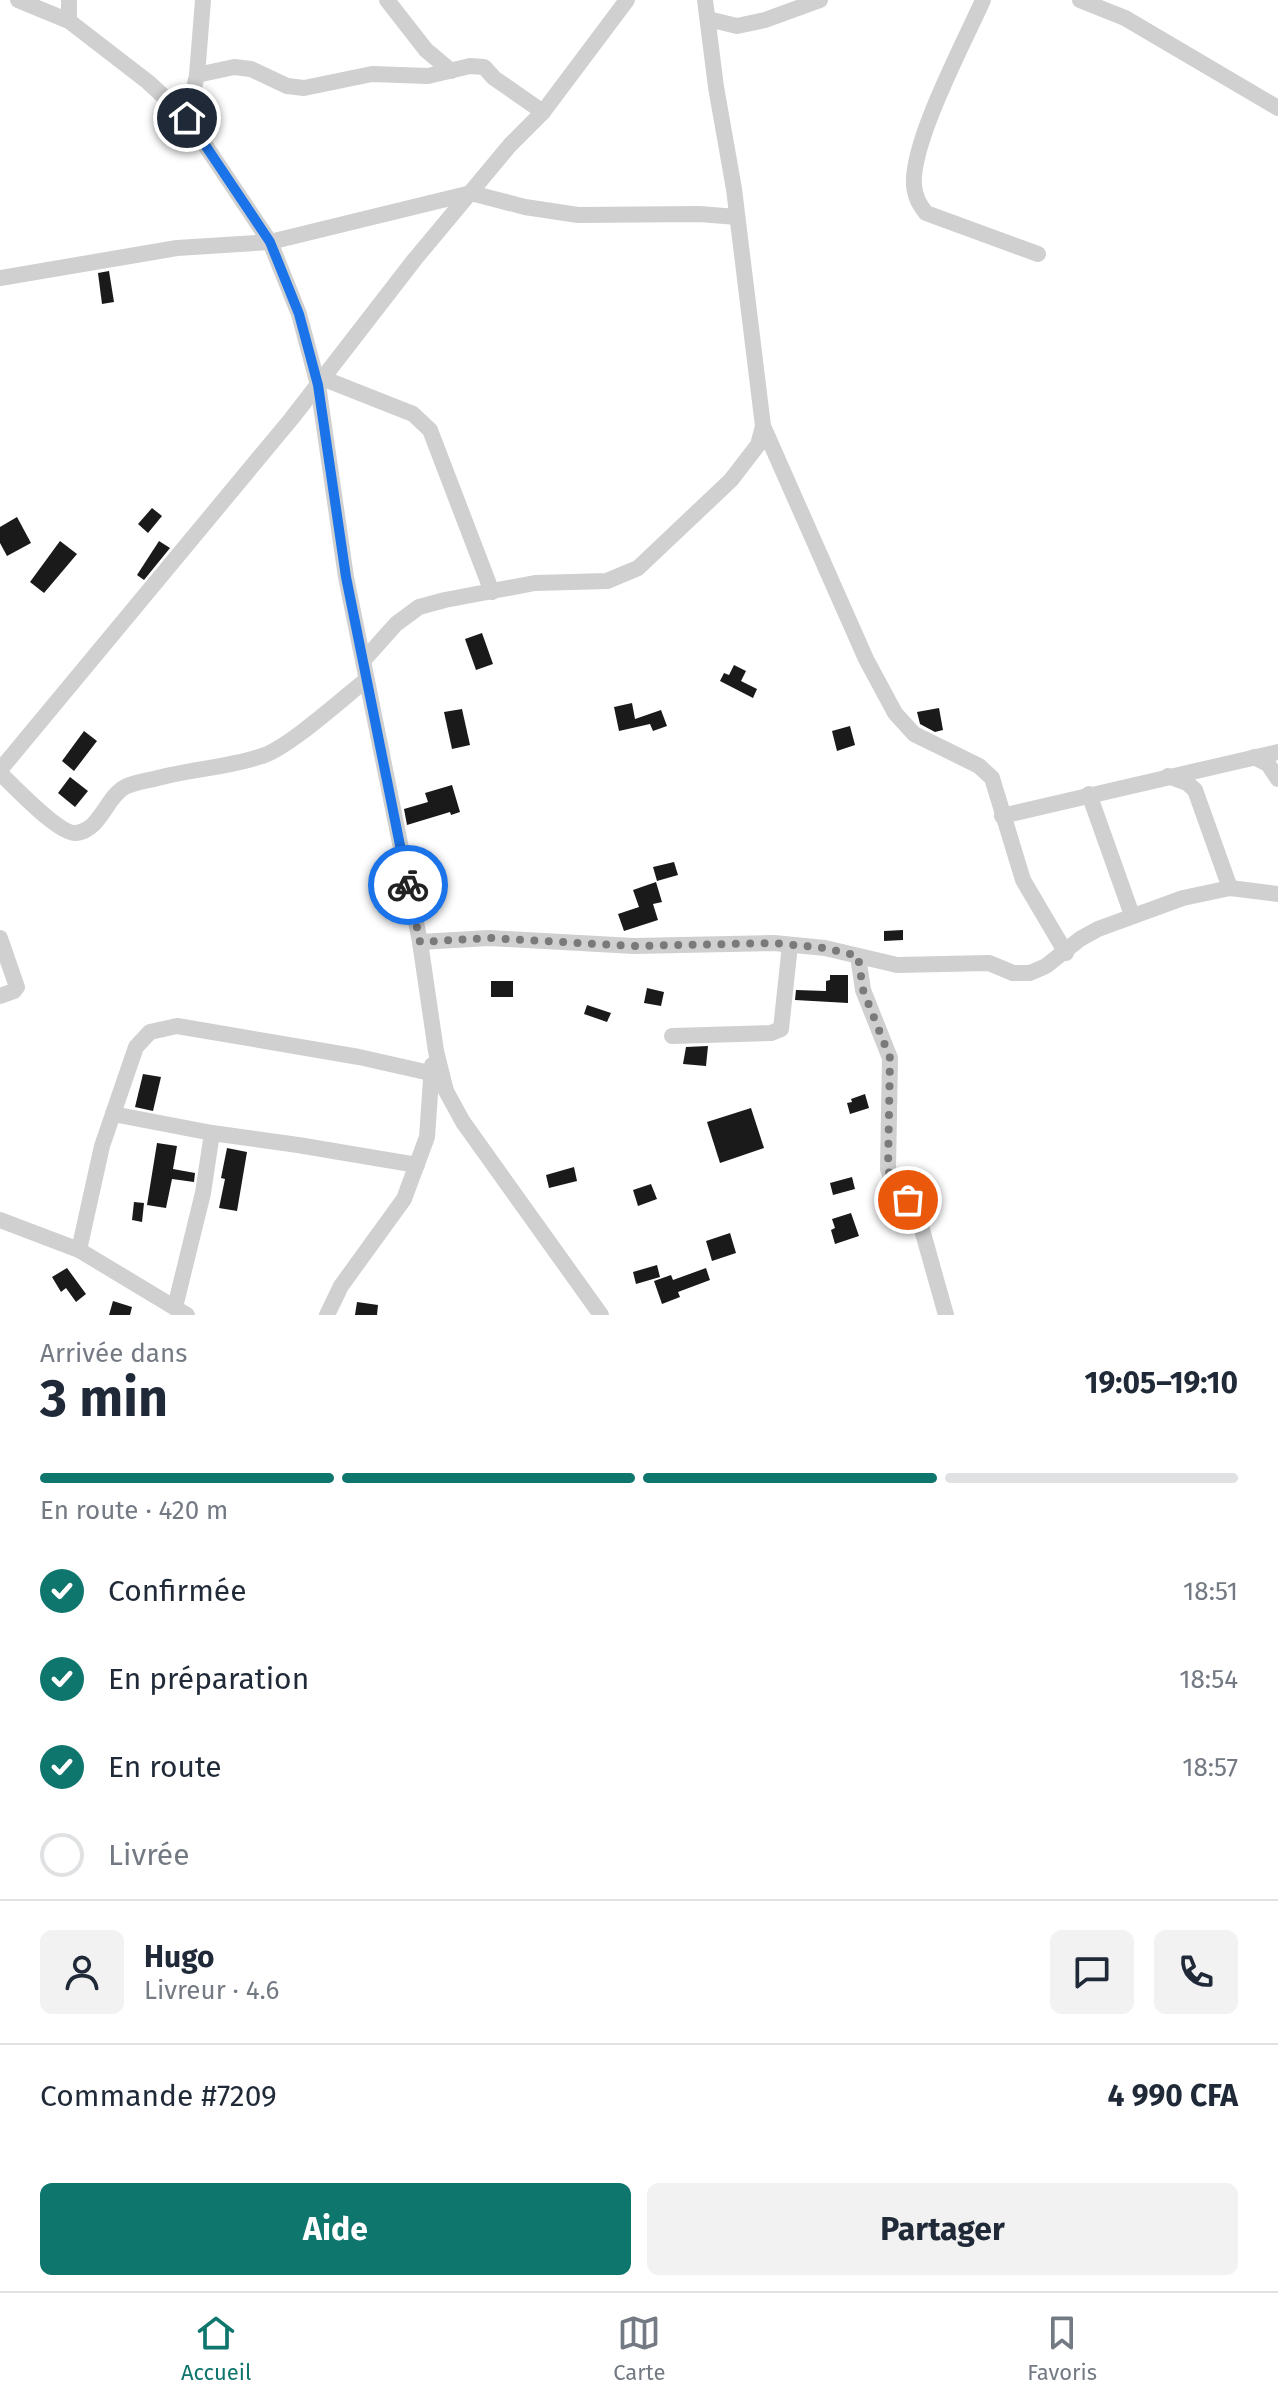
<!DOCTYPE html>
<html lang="fr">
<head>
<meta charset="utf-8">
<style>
  :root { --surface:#fff; --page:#f2f2f3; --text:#1f2937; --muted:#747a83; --line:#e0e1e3; --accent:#0f766e }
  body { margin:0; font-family:"Fira Sans",sans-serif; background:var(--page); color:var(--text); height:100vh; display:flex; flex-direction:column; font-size:30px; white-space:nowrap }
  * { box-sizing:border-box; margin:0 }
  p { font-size:26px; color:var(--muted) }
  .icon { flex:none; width:44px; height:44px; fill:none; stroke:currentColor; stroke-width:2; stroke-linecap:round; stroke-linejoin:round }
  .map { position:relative; height:1315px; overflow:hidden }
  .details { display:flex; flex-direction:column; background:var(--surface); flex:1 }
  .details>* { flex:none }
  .pin { position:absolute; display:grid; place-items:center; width:68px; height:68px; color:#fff; margin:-34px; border:4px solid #fff; border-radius:50%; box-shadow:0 2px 8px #0007 }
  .courier { position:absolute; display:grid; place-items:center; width:80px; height:80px; margin:-40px; border:6px solid #1a73e8; border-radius:50%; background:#fff; color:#222; box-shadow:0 2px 10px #0007 }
  .headline em { font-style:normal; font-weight:700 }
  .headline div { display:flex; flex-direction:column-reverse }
  .headline { display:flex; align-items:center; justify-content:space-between; height:136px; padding:0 40px }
  h1 { font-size:52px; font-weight:700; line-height:60px }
  .bar { display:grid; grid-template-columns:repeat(4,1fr); gap:12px 8px; align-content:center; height:96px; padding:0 40px }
  .bar i { height:10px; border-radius:6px; background:var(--line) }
  .bar .active { background:var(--accent) }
  .bar p { grid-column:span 4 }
  .line { display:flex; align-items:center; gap:20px; padding:0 40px; border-top:2px solid var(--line) }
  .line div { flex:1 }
  .round { display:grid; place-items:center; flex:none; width:84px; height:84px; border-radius:12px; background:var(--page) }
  ol { padding:0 40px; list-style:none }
  li { display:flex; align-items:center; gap:24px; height:88px }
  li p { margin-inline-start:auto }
  li .icon { padding:8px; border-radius:50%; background:var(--accent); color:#fff; stroke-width:4 }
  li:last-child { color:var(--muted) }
  li i { width:44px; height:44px; border:4px solid var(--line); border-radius:50% }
  .primary-button { display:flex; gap:16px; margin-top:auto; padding:16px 40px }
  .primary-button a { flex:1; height:92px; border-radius:12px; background:var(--accent); color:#fff; font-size:32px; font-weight:700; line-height:92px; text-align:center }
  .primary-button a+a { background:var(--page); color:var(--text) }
  .dock { display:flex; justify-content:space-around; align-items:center; height:112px; border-top:2px solid var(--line); background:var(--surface); font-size:22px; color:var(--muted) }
  .dock a { display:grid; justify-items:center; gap:4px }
  .dock .active { color:var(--accent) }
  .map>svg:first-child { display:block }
  .building { fill:#1a1a1a }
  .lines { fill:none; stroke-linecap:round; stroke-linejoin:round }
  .minor { stroke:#d0d0d0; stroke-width:16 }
  .done { stroke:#7a7a7a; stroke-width:8; stroke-dasharray:0 14.4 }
  .route { stroke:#1a73e8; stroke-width:10 }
</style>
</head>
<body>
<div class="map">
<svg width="1278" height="1315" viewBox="0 0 1278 1315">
  <rect width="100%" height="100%" fill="#fff"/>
  <!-- building -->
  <g class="building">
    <path d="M109,271L114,302L102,304L98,273Z"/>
    <path d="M152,508L162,516L148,533L138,524Z"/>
    <path d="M17,517L31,543L7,556L0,543V527Z"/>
    <path d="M60,541L77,554L44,593L30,582Z"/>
    <path d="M159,541L170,548L144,580L137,575Z"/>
    <path d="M482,633L493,664L476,670L465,639Z"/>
    <path d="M734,665L746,671L741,681L757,689L753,698L720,681L724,673L729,675Z"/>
    <path d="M632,703L635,719L661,710L667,726L653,731L650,724L619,731L614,707Z"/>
    <path d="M939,708L943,730L935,732L920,724L917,712Z"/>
    <path d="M462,709L470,745L452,749L444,712Z"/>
    <path d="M850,726L855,745L837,751L832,731Z"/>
    <path d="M84,731L97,741L74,771L62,761Z"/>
    <path d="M70,777L88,791L75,807L58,793Z"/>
    <path d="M452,785L460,812L451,815L450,812L407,825L404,809L428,802L425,793Z"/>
    <path d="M674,862L678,875L657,881L653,867Z"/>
    <path d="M656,882L662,902L653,904L658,920L624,931L618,914L639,907L633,890Z"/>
    <path d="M903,930V940L884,941V931Z"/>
    <path d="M830,975H848V1003L795,1000L796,990L826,991V981L830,980Z"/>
    <rect x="491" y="981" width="22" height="16"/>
    <path d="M647,988L664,992L661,1006L644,1003Z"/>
    <path d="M587,1005L611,1013L607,1022L584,1014Z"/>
    <path d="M708,1046L706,1066L683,1064L686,1047Z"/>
    <path d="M143,1074L161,1077L153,1111L135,1107Z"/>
    <path d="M865,1094L869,1108L850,1114L847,1103L852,1102L851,1099Z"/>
    <path d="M751,1108L764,1148L720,1163L707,1122Z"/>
    <path d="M157,1143L177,1146L173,1169L195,1173L194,1182L172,1179L166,1208L147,1205Z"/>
    <path d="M227,1148L247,1152L237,1211L219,1208L225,1179L221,1178Z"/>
    <path d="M574,1167L577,1181L549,1188L546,1175Z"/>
    <path d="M852,1177L855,1189L833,1195L830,1183Z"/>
    <path d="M651,1184L657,1199L638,1206L633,1190Z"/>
    <path d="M134,1202L144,1203L142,1222L132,1220Z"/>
    <path d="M851,1213L859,1236L835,1244L831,1230L835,1228L832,1219Z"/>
    <path d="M730,1233L736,1253L712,1261L706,1241Z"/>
    <path d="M657,1265L660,1277L636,1284L633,1272Z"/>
    <path d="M67,1268L86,1294L76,1302L66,1288L61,1292L52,1277Z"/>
    <path d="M706,1268L710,1280L678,1292L680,1297L662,1304L654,1281L671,1275L673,1280Z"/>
    <path d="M113,1301L132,1307L130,1315H109Z"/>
    <path d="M357,1302L378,1305L377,1315H355Z"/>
  </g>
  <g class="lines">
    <!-- minor -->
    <g class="minor">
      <path d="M18,0L69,21L148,82L187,118L270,242L299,314L318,385L346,577L420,942L436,1051L446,1091L463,1122L601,1315"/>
      <path d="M387,0L426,50L451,71"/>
      <path d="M705,0L716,87L734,189L763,426L866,659L895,713L914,734L979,766L992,778L1023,880L1066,953"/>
      <path d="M983,0C964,43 911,142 914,185C915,197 919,204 926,213L1038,254"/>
      <path d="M1080,0L1125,18L1278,108"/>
      <path d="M708,19L737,26L765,20L820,0"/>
      <path d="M69,21V0"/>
      <path d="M197,75L234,67L251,69L287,86L304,88L372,74L428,76L470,66L484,67L494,78L543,112"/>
      <path d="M187,118L197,75L203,0"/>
      <path d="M0,278L177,248L270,242L471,193L525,207L578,215L699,214L737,217"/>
      <path d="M322,378L413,414L430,430L492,592"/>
      <path d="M363,661L396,624L419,607L445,600L535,583L607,581L638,568L731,480L758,445L763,426"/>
      <path d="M1254,757L1268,764L1278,779"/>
      <path d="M0,770L292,418L415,259L510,145L543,112L627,0"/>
      <path d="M0,773C14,786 58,834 76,833C101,830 106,797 125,787C133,783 144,781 154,779C190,769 227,768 262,756C288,748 342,699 366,680"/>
      <path d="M1168,776L1187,783L1195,790L1230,888"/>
      <path d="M1089,794L1132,915"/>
      <path d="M1002,816L1278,752"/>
      <path d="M0,938L17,987L14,991L0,996"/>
      <path d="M420,942L489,938L634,946L774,943L825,948L897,965L989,963L1013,973H1030L1046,966L1080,939L1098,929L1183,898L1230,888L1278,894"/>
      <path d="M858,956L863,990L890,1058L888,1169L891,1178L908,1200L921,1226L946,1315"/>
      <path d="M672,1036L771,1033L781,1029L790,945"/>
      <path d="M113,1114L212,1133"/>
      <path d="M0,1220L79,1250L187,1315"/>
      <path d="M79,1250L102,1146L136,1047L150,1032L177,1026L359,1057L430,1073"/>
      <path d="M175,1307L203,1193L212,1133L298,1145L417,1165"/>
      <path d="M327,1315L341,1286L404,1199L427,1137L432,1065"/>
    </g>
  </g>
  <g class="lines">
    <!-- done -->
    <path class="done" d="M408,885L420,942L489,938L634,946L774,943L825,948L858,956L863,990L890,1058L888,1169L891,1178L908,1200"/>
    <!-- route -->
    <path class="route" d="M187,118L270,242L299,314L318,385L346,577L408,885"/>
  </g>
</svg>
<div class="pin" style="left:908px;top:1200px;background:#ea580c"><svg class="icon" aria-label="bag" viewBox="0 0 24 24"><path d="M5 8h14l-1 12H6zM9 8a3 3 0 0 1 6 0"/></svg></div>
<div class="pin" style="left:187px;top:118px;background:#1f2937"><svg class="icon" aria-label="home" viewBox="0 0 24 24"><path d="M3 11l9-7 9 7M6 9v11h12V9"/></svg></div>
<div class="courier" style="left:408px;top:885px"><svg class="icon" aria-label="bike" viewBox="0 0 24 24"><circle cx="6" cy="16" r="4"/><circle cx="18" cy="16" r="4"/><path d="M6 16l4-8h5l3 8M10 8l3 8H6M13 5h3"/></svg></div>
</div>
<section class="details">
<div class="headline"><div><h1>3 min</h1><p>Arrivée dans</p></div><em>19:05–19:10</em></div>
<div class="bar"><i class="active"></i><i class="active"></i><i class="active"></i><i></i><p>En route · 420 m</p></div>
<ol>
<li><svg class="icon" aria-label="check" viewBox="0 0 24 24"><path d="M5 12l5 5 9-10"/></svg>Confirmée<p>18:51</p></li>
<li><svg class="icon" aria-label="check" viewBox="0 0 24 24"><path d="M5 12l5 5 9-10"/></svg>En préparation<p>18:54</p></li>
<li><svg class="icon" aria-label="check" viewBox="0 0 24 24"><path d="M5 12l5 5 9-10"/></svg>En route<p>18:57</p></li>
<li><i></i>Livrée</li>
</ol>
<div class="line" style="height:144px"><a class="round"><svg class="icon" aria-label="person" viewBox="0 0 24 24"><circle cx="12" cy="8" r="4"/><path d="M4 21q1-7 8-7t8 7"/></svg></a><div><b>Hugo</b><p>Livreur · 4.6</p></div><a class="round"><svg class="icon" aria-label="chat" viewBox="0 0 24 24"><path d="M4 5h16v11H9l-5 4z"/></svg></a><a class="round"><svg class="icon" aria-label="phone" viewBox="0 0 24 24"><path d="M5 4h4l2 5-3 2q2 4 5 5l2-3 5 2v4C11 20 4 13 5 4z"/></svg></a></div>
<div class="line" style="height:104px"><div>Commande #7209</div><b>4 990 CFA</b></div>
<div class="primary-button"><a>Aide</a><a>Partager</a></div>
</section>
<nav class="dock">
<a class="active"><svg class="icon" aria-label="home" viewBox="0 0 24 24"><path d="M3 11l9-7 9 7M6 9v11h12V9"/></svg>Accueil</a>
<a><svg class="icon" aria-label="map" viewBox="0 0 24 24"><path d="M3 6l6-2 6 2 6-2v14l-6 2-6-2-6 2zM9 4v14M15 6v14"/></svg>Carte</a>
<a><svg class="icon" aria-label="saved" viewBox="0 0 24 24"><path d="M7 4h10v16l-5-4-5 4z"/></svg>Favoris</a>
</nav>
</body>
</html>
